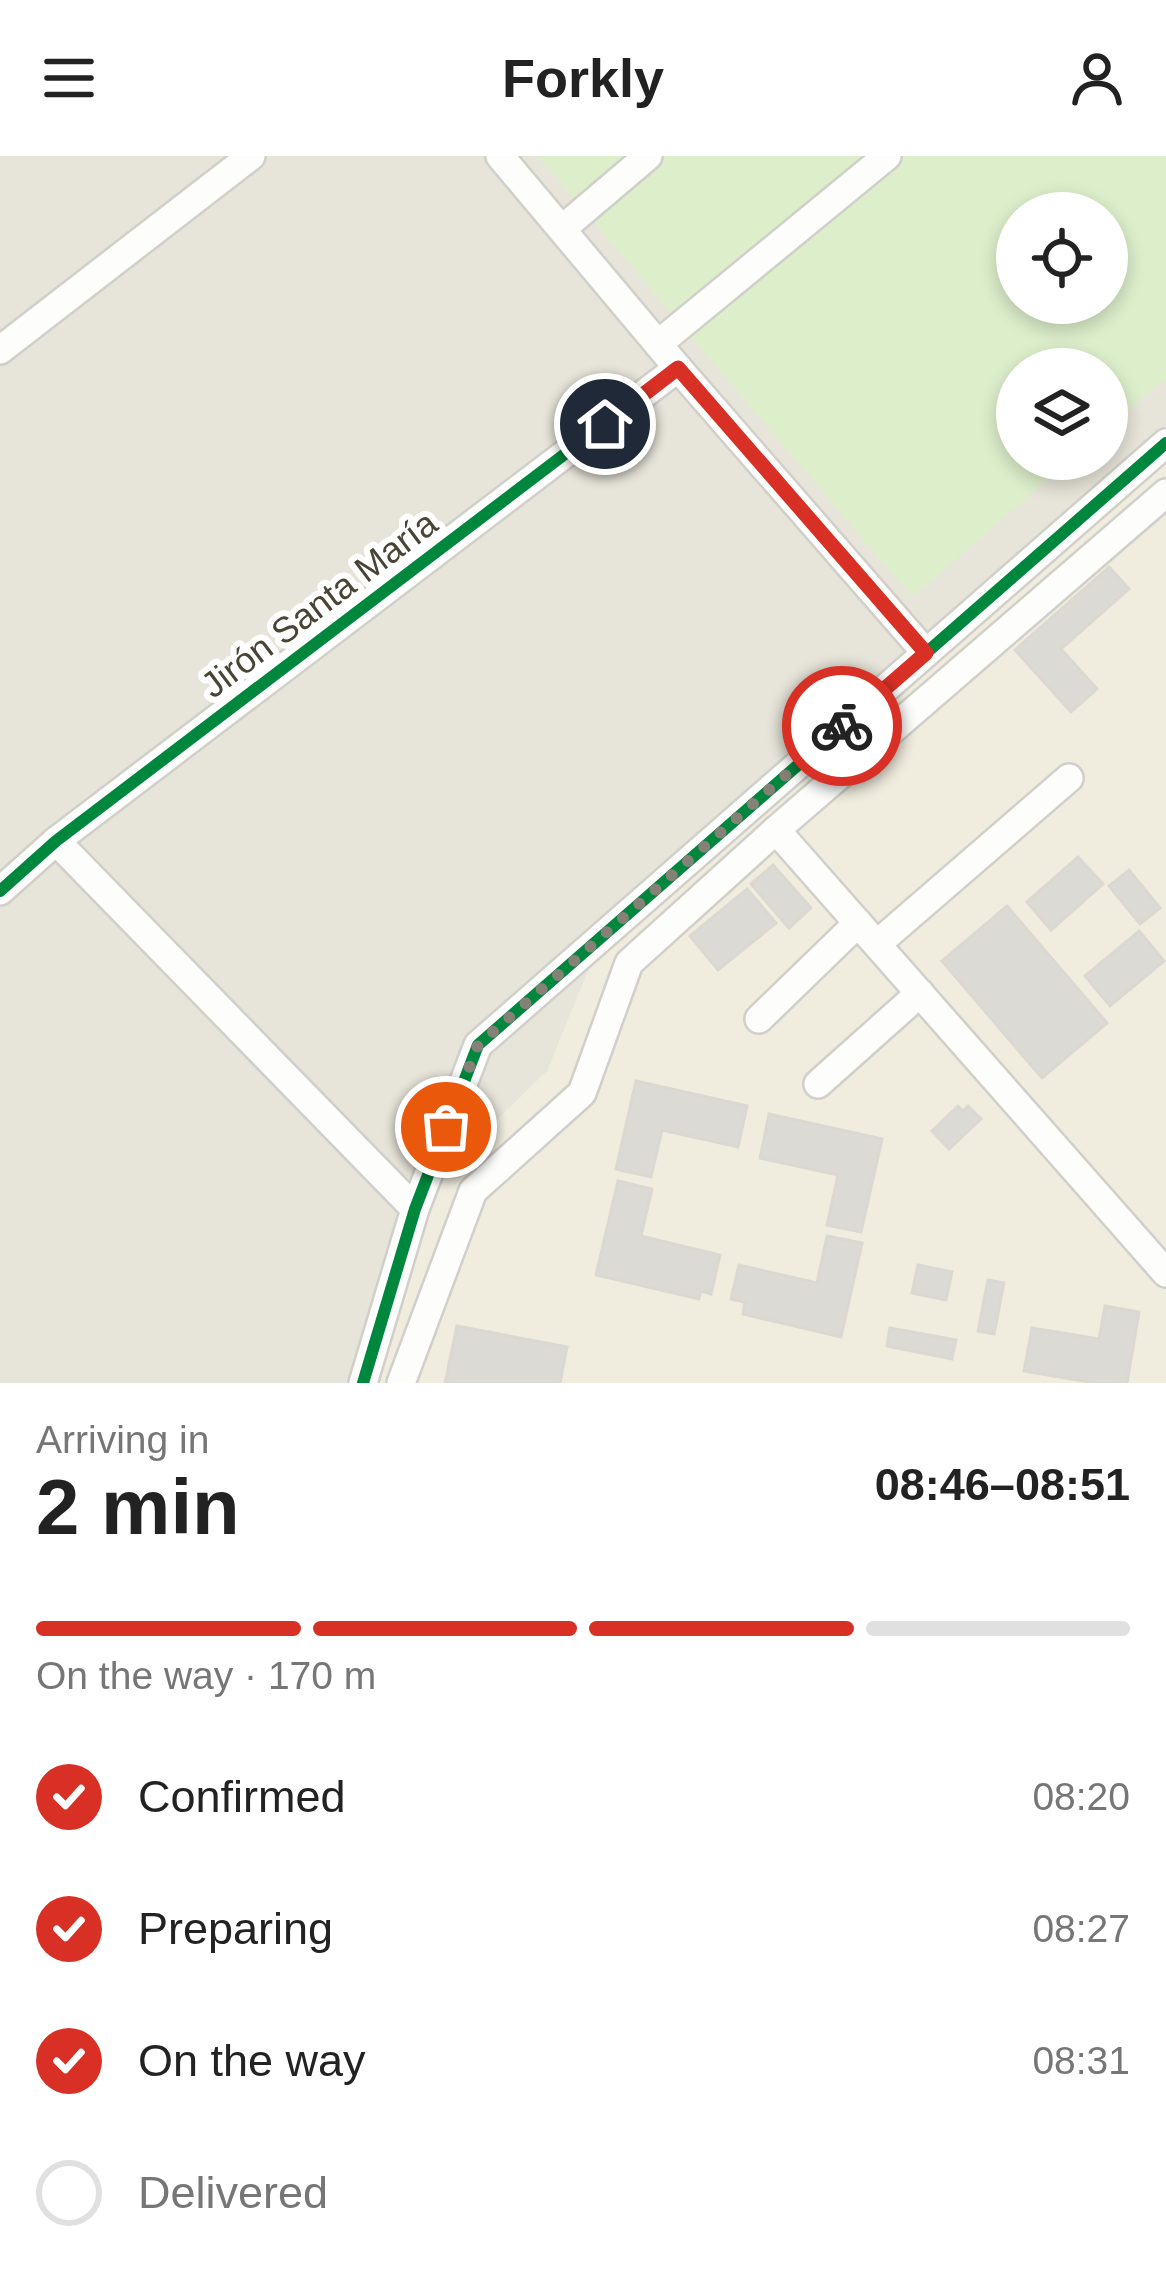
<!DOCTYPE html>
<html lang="en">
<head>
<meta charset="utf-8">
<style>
  :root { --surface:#fff; --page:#f6f6f6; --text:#222; --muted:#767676; --line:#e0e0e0; --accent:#d93025 }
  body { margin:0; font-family:Helvetica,sans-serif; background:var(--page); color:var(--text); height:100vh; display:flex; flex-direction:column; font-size:45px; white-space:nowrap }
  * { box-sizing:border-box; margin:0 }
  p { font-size:39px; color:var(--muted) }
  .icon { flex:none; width:66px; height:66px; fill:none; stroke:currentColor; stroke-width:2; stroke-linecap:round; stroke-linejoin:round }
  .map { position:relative; height:1227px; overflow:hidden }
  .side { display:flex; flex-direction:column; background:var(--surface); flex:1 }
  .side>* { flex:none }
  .controls { position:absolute; left:996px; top:36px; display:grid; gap:24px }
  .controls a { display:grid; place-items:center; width:132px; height:132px; border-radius:50%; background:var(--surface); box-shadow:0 6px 18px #0003; font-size:60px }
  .pin { position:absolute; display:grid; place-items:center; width:102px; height:102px; color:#fff; margin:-51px; border:6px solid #fff; border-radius:50%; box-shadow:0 3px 12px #0007 }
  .courier { position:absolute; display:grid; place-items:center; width:120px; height:120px; margin:-60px; border:9px solid #d93025; border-radius:50%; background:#fff; color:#222; box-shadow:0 3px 15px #0007 }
  .head em { font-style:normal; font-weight:600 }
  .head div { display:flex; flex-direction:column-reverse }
  .head { display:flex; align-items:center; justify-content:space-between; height:204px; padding:0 36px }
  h1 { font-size:78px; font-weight:600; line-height:90px }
  .bar { display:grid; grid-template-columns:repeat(4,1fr); gap:18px 12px; align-content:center; height:144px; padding:0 36px }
  .bar i { height:15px; border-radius:9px; background:var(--line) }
  .bar .selected { background:var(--accent) }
  .bar p { grid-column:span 4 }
  ol { padding:0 36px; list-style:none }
  li { display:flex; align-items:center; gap:36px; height:132px }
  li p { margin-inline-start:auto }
  li .icon { padding:12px; border-radius:50%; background:var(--accent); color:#fff; stroke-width:4 }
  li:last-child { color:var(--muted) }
  li i { width:66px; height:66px; border:6px solid var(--line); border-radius:50% }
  header { display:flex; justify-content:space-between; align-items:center; height:156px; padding:0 36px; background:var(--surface); font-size:54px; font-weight:600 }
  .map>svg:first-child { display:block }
  .residential { fill:#e7e4d9; fill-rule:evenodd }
  .education { fill:#f0edde }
  .green { fill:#dceeca; fill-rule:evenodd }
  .building { fill:#dcdad4; stroke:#dbd8d1; stroke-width:3 }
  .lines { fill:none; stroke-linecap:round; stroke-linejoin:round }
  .minor-casing { stroke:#d0cfc9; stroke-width:32 }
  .minor { stroke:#fdfdfc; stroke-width:27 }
  .cycleway-casing { stroke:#fff; stroke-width:20 }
  .cycleway { stroke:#00873e; stroke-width:12 }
  .done { stroke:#858176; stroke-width:12; stroke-dasharray:0 21.6 }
  .route { stroke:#d93025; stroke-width:15 }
  .labels { text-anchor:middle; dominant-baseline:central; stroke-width:12; stroke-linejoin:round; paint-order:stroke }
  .street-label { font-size:36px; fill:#4a4436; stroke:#fff }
</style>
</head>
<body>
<header><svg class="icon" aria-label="menu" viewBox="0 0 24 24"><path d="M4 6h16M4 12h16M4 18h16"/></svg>Forkly<svg class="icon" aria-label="person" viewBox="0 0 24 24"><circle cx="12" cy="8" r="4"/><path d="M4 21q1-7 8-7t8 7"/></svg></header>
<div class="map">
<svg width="1166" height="1227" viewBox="0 0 1166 1227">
  <rect width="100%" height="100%" fill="#f2f1ec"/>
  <!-- residential -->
  <path class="residential" d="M0,0H1166V1227H0ZM1017,57H1107V147H1017ZM1017,213H1107V303H1017Z"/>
  <!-- education -->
  <path class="education" d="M1166,288V1227H378L440,1019L547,915L601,783Z"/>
  <!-- green -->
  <path class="green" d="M538,0H1166V222L1107,272V213H1017V303H1072L912,441ZM1017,57H1107V147H1017Z"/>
  <!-- building -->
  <g class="building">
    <path d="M1109,411L1129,433L1061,493L1097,533L1071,556L1015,494Z"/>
    <path d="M1078,701L1103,728L1051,774L1027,746Z"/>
    <path d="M773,709L811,752L789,772L751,728Z"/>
    <path d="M1129,714L1160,752L1140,768L1109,730Z"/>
    <path d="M747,733L776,767L718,814L690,780Z"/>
    <path d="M1007,750L1107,867L1042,922L942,805Z"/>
    <path d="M1139,775L1164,805L1110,850L1085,820Z"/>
    <path d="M636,925L747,950L738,991L662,974L651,1021L616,1013Z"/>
    <path d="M958,950L963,955L968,950L981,963L949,993L932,975Z"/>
    <path d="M769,958L882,983L861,1076L827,1069L838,1019L760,1002Z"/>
    <path d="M618,1025L652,1033L641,1080L720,1099L711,1138L701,1135L699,1143L596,1119Z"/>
    <path d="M827,1080L862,1087L841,1181L743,1158L745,1146L731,1143L739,1109L817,1127Z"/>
    <path d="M918,1109L952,1116L946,1144L912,1137Z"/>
    <path d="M988,1124L1004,1127L994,1178L978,1175Z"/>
    <path d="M1105,1150L1139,1156L1127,1227H1095L1024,1215L1032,1172L1099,1183Z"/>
    <path d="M457,1170L567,1191L560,1227H445Z"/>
    <path d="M890,1172L956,1184L952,1203L887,1190Z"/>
  </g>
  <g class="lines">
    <defs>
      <g id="minor">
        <path d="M500,0L678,212L926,497"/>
        <path d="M562,73L648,0"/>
        <path d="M658,188L887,0"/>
        <path d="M0,194L251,0"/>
        <path d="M776,674L1166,1117"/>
        <path d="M56,685L415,1053"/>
        <path d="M0,735L56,685L678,212"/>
        <path d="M877,788L1069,622"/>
        <path d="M759,863L858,767"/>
        <path d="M818,928L920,837"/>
        <path d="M363,1227L415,1053L478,889L1166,287"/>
        <path d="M401,1227L473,1035L582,937L629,807L776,674L1166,337"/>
      </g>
    </defs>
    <!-- minor casing -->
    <use href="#minor" class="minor-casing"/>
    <!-- minor -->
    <use href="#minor" class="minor"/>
    <defs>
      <g id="cycleway">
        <path d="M0,735L56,685L678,212"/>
        <path d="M363,1227L415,1053L478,889L1166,287"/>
      </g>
    </defs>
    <!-- cycleway casing -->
    <use href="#cycleway" class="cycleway-casing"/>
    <!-- cycleway -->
    <use href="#cycleway" class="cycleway"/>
  </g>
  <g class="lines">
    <!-- done -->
    <path class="done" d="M446,971L478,889L842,570"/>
    <!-- route -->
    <path class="route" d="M605,268L678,212L926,497L842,570"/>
  </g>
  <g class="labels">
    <!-- street labels -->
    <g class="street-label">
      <text transform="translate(319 448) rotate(-37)">Jirón Santa María</text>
    </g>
  </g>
</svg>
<div class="controls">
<a><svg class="icon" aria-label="locate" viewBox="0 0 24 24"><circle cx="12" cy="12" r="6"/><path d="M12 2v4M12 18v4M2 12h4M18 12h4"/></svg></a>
<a><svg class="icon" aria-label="layers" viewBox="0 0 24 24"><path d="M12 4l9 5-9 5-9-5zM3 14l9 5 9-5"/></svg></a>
</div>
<div class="pin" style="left:446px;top:971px;background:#ea580c"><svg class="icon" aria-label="bag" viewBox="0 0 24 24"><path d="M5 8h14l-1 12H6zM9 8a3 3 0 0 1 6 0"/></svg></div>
<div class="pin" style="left:605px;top:268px;background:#1f2937"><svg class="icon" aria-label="home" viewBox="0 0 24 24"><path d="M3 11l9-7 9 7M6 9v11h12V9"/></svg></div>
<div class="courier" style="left:842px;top:570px"><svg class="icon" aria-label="bike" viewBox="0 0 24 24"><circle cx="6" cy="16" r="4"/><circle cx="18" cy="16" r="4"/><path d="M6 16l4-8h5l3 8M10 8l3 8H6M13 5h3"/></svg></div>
</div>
<section class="side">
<div class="head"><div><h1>2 min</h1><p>Arriving in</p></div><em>08:46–08:51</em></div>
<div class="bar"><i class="selected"></i><i class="selected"></i><i class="selected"></i><i></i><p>On the way · 170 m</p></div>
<ol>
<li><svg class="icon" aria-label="check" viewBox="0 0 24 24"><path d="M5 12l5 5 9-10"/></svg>Confirmed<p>08:20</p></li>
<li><svg class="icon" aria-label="check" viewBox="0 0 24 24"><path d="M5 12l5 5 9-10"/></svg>Preparing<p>08:27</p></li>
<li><svg class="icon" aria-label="check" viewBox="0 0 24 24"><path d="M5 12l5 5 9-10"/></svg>On the way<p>08:31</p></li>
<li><i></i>Delivered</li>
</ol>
</section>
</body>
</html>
